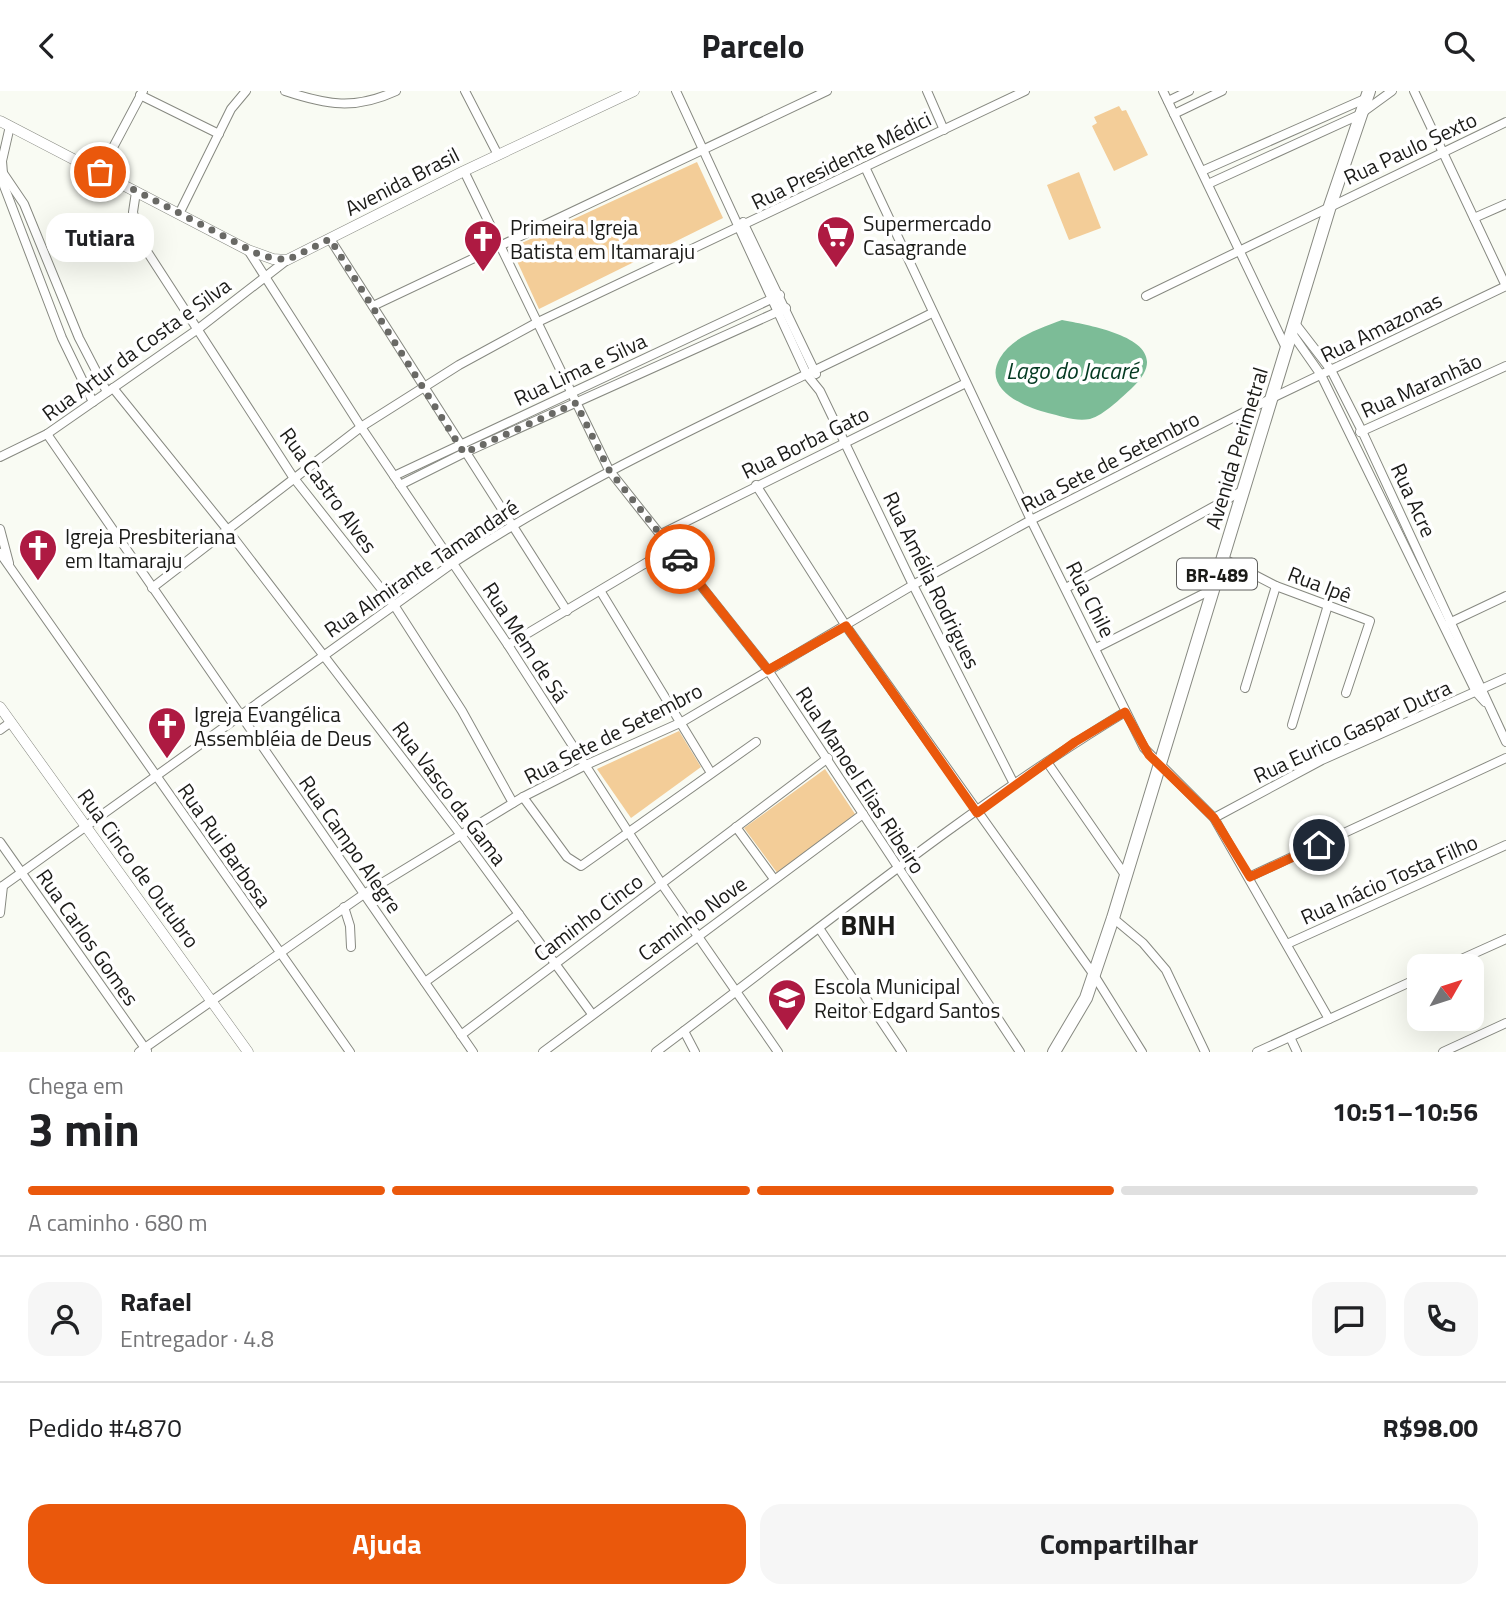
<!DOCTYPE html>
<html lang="pt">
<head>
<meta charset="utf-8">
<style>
  :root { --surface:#fff; --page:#f6f6f6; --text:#202124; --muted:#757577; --line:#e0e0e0; --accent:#ea580c }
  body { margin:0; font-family:"Titillium Web",sans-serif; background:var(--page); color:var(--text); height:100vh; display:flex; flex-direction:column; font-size:26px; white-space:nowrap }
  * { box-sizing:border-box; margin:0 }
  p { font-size:23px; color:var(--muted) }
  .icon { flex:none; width:38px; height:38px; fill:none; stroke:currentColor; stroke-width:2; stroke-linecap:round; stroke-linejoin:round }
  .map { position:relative; height:961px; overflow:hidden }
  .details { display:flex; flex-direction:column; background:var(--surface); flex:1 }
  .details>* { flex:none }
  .needle { width:46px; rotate:51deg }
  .buttons { position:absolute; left:1407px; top:863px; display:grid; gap:14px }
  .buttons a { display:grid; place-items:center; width:77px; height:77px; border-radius:14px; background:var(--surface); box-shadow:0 7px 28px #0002; font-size:35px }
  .pin { position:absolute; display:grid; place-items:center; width:60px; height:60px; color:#fff; margin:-30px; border:4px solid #fff; border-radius:50%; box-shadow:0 2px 7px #0007 }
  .courier { position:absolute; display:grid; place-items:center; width:70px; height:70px; margin:-35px; border:5px solid #ea580c; border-radius:50%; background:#fff; color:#222; box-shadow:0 2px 9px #0007 }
  .bubble { position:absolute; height:49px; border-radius:21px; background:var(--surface); box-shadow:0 7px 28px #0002; font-size:23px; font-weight:700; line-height:49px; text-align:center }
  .head em { font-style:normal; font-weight:700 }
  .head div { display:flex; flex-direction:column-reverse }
  .head { display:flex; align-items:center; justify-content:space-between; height:119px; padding:0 28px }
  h1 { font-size:46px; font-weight:700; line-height:52px }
  .bar { display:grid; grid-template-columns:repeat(4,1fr); gap:10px 7px; align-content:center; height:84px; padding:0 28px }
  .bar i { height:9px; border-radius:5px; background:var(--line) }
  .bar .current { background:var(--accent) }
  .bar p { grid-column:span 4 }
  .line { display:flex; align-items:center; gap:18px; padding:0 28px; border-top:2px solid var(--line) }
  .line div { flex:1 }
  .round { display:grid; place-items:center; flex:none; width:74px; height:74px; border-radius:21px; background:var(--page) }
  .action { display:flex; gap:14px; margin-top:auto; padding:14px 28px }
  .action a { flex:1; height:80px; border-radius:21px; background:var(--accent); color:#fff; font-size:28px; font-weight:700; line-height:80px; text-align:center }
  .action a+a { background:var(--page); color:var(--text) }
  header { display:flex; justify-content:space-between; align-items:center; height:91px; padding:0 28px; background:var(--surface); font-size:32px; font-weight:700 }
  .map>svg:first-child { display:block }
  .green { fill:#f3cd98 }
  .water { fill:#7cbc97 }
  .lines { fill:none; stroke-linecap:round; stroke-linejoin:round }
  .minor-casing { stroke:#878981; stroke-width:10 }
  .tertiary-casing { stroke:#878981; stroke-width:11 }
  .primary-casing { stroke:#878981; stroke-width:14 }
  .minor { stroke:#fff; stroke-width:8 }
  .tertiary { stroke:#fff; stroke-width:10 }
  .primary { stroke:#fff; stroke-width:12 }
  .done { stroke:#696965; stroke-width:7; stroke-dasharray:0 12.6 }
  .route { stroke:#ea580c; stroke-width:9 }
  .labels { text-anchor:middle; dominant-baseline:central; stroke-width:7; stroke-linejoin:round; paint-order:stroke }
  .shield { fill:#fff; stroke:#5f5f5d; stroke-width:2 }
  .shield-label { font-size:19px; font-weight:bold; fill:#1b1b18 }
  .street-label { font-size:21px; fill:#1b1b18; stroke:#fff }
  .poi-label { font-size:21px; fill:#1b1b18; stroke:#fff; text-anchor:start }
  .water-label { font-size:23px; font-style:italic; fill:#033921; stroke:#fff }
  .district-label { font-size:28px; font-weight:bold; fill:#1b1b18; stroke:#fff }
</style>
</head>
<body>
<header><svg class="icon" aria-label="back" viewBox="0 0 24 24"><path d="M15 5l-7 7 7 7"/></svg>Parcelo<svg class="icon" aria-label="search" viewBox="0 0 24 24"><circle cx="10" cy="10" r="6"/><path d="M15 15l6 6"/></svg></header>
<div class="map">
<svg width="1506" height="961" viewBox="0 0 1506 961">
  <rect width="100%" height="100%" fill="#f9fbf3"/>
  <!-- green -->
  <g class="green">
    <path d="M1119,15L1122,20L1126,19L1148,64L1114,80L1092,35L1097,32L1094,26Z"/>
    <path d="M697,71L723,127L539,218L511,157Z"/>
    <path d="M1079,81L1101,137L1069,149L1047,94Z"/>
    <path d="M679,640L701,676L631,727L597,678Z"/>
    <path d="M825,678L855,723L778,783L744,737Z"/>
  </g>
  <!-- water -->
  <path class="water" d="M1062,229C1094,235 1182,250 1132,297C1121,307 1104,324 1090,328C1076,331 1061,325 1048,322C1027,317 981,299 1000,267C1012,246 1041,237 1062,229Z"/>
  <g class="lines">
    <defs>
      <g id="minor">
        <path d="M285,0C327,14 355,19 396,0"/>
        <path d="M465,0L498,64"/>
        <path d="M676,0L807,284L820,300L913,494L1014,693"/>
        <path d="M927,0L944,39"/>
        <path d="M1163,0L1286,257"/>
        <path d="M1414,0L1506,195"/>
        <path d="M140,4L219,43"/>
        <path d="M1168,10L1189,0"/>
        <path d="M1174,23L1222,0"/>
        <path d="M10,35L2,70L4,95L62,247L93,311"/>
        <path d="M865,76L1031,429L1144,657L1214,727L1329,928"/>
        <path d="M464,80L609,379L768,579L1020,961"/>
        <path d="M1202,80L1367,7"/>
        <path d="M100,81L143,0"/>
        <path d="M3,82L24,113L79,247L107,301"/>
        <path d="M1208,93L1359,24L1392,0"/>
        <path d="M136,101L133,121L139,148L293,386L394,514L462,620L513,712"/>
        <path d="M179,123L231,18L246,0"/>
        <path d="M1474,127L1506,113"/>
        <path d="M743,131L816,283"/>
        <path d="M330,148L567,520"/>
        <path d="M248,159L361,336L508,554L661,792L778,961"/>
        <path d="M1146,205L1506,31"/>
        <path d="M373,215L827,0"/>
        <path d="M1294,231L1331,279L1362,340L1506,651"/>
        <path d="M1291,241L1321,284L1476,601L1485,611"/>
        <path d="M113,297L226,437L461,744L592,923"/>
        <path d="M1360,341L1506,275"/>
        <path d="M47,343L473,961"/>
        <path d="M0,366L47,343L198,238L287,169"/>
        <path d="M394,385L780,204"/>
        <path d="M400,394L464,362L786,217"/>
        <path d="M756,394L846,535L1094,884L1142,961"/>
        <path d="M0,438L9,472"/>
        <path d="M661,443L966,292"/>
        <path d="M0,462L350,961"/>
        <path d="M1222,467L1276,495L1370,530L1346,602"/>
        <path d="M152,497L361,336L459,274L538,231L1025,0"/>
        <path d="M1066,497L1242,400"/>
        <path d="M601,501L711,682"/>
        <path d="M1449,532L1506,505"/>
        <path d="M508,554L671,457"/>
        <path d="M1096,557L1211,499"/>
        <path d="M1245,597L1276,495"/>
        <path d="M1292,634L1328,514"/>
        <path d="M0,639L11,631"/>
        <path d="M1047,671L1125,784"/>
        <path d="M523,706L567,766L581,775L756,651"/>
        <path d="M1214,727L1322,669L1506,587"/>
        <path d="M736,736L774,788"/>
        <path d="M0,751L147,960"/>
        <path d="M1249,786L1506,667"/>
        <path d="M0,797L453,472C604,373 771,303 932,222"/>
        <path d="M344,816L350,835L351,856"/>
        <path d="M0,822L3,795"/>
        <path d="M1113,827L1143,852L1166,879L1205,961"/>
        <path d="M819,837L902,961"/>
        <path d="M1287,853L1506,754"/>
        <path d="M1446,875L1506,848"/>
        <path d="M425,891L519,823"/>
        <path d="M684,940L695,961"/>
        <path d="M461,944L828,667"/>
        <path d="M1290,946L1297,961"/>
        <path d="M139,961L364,803L523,706L586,674L682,631L913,494L1031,429L1270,308L1506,195"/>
        <path d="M543,961L863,723"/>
        <path d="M656,961C810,846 960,721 1125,621"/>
        <path d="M1257,961L1419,887"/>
        <path d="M1443,961L1506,932"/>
      </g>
      <g id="tertiary">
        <path d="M0,30L248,159L273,168L287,169L464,80L634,0"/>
        <path d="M0,616L248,961"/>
      </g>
      <path id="primary" d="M1054,961L1086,907L1113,827L1330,115L1369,0"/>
    </defs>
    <!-- minor casing -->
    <use href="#minor" class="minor-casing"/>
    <!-- tertiary casing -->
    <use href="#tertiary" class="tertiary-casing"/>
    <!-- primary casing -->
    <use href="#primary" class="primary-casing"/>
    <!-- minor -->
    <use href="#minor" class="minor"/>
    <!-- tertiary -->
    <use href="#tertiary" class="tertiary"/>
    <!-- primary -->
    <use href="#primary" class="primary"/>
  </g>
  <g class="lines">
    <!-- done -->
    <path class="done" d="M100,81L262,165L287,169L330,148L464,362L576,312L609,379L680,468"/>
    <!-- route -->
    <path class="route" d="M680,468L768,579L846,535L977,722L1075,651L1125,621L1149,664L1214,727L1250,786L1319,754"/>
  </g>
  <!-- icons -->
  <defs>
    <symbol id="supermarket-pin" viewBox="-11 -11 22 30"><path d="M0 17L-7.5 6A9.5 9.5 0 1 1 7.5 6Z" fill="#ae1a42" stroke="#fff"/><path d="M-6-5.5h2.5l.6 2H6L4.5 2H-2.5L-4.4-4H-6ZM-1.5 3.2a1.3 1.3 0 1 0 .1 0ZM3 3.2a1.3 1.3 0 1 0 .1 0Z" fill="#fff"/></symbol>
    <symbol id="church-pin" viewBox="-11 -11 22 30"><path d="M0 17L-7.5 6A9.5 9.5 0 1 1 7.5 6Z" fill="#ae1a42" stroke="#fff"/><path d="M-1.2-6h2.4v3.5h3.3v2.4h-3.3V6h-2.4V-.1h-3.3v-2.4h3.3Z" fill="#fff"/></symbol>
    <symbol id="school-pin" viewBox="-11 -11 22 30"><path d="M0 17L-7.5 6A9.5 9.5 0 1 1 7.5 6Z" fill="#ae1a42" stroke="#fff"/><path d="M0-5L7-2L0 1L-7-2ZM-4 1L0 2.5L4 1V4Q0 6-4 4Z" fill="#fff"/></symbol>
  </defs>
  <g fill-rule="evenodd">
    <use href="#supermarket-pin" x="814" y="122" width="44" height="60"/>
    <use href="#church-pin" x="461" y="126" width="44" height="60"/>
    <use href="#church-pin" x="16" y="435" width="44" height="60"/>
    <use href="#church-pin" x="145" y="613" width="44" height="60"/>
    <use href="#school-pin" x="765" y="885" width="44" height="60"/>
  </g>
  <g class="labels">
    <!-- shield labels -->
    <rect class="shield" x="1177" y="467.5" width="80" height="31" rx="5"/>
    <g class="shield-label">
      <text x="1217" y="483">BR-489</text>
    </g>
    <!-- street labels -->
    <g class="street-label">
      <text transform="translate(1410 57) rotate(-25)">Rua Paulo Sexto</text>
      <text transform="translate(841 69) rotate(-26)">Rua Presidente Médici</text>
      <text transform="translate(402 90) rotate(-27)">Avenida Brasil</text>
      <text transform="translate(1381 236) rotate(-26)">Rua Amazonas</text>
      <text transform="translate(136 258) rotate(-36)">Rua Artur da Costa e Silva</text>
      <text transform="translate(580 278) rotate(-25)">Rua Lima e Silva</text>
      <text transform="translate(1421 294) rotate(-24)">Rua Maranhão</text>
      <text transform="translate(805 351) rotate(-26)">Rua Borba Gato</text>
      <text transform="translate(1236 357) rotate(-73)">Avenida Perimetral</text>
      <text transform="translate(1110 370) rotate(-27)">Rua Sete de Setembro</text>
      <text transform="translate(329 399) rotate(54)">Rua Castro Alves</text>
      <text transform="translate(1414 409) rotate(65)">Rua Acre</text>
      <text transform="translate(421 477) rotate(-34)">Rua Almirante Tamandaré</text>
      <text transform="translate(932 489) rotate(64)">Rua Amélia Rodrigues</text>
      <text transform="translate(1320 493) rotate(21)">Rua Ipê</text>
      <text transform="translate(1091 508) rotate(63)">Rua Chile</text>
      <text transform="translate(526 551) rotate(57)">Rua Mem de Sá</text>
      <text transform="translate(1352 640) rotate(-25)">Rua Eurico Gaspar Dutra</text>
      <text transform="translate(613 642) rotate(-27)">Rua Sete de Setembro</text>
      <text transform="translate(861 689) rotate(57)">Rua Manoel Elias Ribeiro</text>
      <text transform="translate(450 702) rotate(53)">Rua Vasco da Gama</text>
      <text transform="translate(351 753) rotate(55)">Rua Campo Alegre</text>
      <text transform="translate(225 754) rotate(55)">Rua Rui Barbosa</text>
      <text transform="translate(139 777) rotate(54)">Rua Cinco de Outubro</text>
      <text transform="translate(1389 788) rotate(-24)">Rua Inácio Tosta Filho</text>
      <text transform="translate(588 826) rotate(-37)">Caminho Cinco</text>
      <text transform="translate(692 827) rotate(-36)">Caminho Nove</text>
      <text transform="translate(88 846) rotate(55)">Rua Carlos Gomes</text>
    </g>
    <!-- poi labels -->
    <g class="poi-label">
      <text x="863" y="132">Supermercado<tspan x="863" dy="24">Casagrande</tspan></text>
      <text x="510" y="136">Primeira Igreja<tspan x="510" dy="24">Batista em Itamaraju</tspan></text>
      <text x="65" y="445">Igreja Presbiteriana<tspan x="65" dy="24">em Itamaraju</tspan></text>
      <text x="194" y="623">Igreja Evangélica<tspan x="194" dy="24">Assembléia de Deus</tspan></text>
      <text x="814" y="895">Escola Municipal<tspan x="814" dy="24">Reitor Edgard Santos</tspan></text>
    </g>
    <!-- water labels -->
    <g class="water-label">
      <text x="1072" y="279">Lago do Jacaré</text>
    </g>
    <!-- district labels -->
    <g class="district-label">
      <text x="868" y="833">BNH</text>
    </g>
  </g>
</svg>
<div class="buttons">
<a><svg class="needle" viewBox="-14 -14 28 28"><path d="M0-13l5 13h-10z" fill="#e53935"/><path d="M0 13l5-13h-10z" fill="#757577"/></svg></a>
</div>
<div class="pin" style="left:100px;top:81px;background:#ea580c"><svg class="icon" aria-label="bag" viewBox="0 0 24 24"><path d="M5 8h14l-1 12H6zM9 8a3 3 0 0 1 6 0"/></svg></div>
<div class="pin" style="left:1319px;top:754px;background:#1f2937"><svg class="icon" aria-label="home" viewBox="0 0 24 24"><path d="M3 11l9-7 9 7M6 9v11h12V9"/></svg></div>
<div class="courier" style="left:680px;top:468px"><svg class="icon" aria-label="car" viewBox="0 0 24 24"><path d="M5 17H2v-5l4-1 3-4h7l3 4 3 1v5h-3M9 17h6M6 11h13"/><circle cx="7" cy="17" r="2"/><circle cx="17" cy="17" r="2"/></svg></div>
<div class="bubble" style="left:46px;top:122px;width:108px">Tutiara</div>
</div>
<section class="details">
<div class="head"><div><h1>3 min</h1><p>Chega em</p></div><em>10:51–10:56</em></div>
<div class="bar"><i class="current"></i><i class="current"></i><i class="current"></i><i></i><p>A caminho · 680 m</p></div>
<div class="line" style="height:126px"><a class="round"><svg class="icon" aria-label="person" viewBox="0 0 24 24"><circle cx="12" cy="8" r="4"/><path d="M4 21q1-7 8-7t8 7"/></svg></a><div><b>Rafael</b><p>Entregador · 4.8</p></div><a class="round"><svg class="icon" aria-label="chat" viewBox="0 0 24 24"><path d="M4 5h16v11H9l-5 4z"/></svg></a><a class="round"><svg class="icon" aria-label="phone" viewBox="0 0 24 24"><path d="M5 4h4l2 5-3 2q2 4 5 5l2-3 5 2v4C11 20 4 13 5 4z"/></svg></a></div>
<div class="line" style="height:91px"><div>Pedido #4870</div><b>R$98.00</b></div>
<div class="action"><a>Ajuda</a><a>Compartilhar</a></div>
</section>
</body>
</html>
